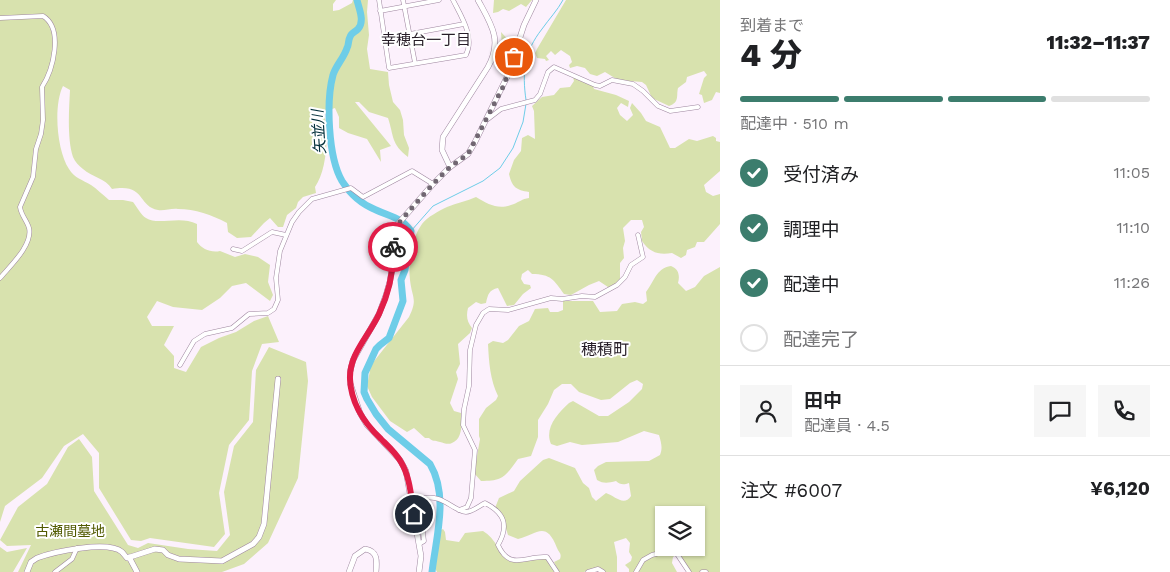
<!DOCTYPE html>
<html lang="ja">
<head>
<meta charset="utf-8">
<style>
  :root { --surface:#fff; --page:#f6f6f6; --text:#202124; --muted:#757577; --line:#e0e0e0; --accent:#3c7d6d }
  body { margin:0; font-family:"Work Sans","Noto Sans JP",sans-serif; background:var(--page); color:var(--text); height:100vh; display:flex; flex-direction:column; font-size:19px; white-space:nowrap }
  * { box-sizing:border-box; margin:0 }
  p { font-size:16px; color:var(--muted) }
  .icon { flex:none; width:28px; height:28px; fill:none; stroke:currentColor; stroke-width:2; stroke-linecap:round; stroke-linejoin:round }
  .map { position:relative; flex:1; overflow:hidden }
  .panel { display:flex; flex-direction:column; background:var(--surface); width:450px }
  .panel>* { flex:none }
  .tools { position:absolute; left:655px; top:506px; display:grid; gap:10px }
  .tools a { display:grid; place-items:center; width:50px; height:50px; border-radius:0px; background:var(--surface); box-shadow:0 1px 4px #0004; font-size:25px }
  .pin { position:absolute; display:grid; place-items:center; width:42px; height:42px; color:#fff; margin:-21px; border:2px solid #fff; border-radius:50%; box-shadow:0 1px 5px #0007 }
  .courier { position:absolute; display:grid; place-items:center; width:50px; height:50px; margin:-25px; border:4px solid #e11d48; border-radius:50%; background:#fff; color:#222; box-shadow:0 1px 6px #0007 }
  .headline em { font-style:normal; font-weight:800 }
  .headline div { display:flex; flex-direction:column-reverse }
  .headline { display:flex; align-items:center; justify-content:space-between; height:85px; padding:0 20px }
  h1 { font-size:32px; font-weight:800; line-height:38px }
  .bar { display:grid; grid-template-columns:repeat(4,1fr); gap:8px 5px; align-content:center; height:60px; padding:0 20px }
  .bar i { height:6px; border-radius:4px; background:var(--line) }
  .bar .selected { background:var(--accent) }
  .bar p { grid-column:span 4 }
  .line { display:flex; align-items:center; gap:12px; padding:0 20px; border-top:1px solid var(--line) }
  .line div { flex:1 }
  .round { display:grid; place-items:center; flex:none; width:52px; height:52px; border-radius:0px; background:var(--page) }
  ol { padding:0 20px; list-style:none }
  li { display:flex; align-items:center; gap:15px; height:55px }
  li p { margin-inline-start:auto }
  li .icon { padding:5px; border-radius:50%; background:var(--accent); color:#fff; stroke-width:4 }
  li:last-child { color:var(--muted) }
  li i { width:28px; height:28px; border:2px solid var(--line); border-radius:50% }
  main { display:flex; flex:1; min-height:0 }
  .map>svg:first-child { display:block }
  .green { fill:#d8e2ae; fill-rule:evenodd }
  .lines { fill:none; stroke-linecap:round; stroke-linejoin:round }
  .stream { stroke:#6ecde8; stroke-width:1 }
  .river { stroke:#6ecde8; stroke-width:7 }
  .street-casing { stroke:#9e869f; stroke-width:5 }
  .secondary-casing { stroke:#9e869f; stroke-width:6 }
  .street { stroke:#fff; stroke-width:4 }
  .secondary { stroke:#fff; stroke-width:5 }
  .done { stroke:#716772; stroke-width:5; stroke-dasharray:0 9 }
  .route { stroke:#e11d48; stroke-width:6 }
  .labels { text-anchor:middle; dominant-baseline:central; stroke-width:4; stroke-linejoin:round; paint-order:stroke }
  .park-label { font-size:14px; fill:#515a00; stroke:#fff }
  .neighbourhood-label { font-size:15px; fill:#261d27; stroke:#fff }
  .water-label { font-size:15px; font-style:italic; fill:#002f3a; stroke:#fff }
  .quarter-label { font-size:16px; fill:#261d27; stroke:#fff }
</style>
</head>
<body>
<main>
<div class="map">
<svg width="720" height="572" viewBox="0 0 720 572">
  <rect width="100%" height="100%" fill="#fcf1fc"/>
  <!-- green -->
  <g class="green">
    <path d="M0,0H336L333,4V11L339,10L352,3L353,0H368L367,12L369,35L367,49L370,69L388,72L389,85L393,102L400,110L403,120L404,135L409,148L408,157C391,144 394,136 388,118L369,112L359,102H355L391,146L380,150L381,162L367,139L348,133L339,128V117L335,108L326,111L324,114C329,134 327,170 315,187L316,193L303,197L298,202L296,208L287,215L283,227H278L270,218L264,223L251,237L237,238L228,232L227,223C212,215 195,209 178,209C172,208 164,211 158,210C137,206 146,183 112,189C105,178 92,177 83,169C79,166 75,162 73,157C67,139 69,109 70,90L63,86C53,106 57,151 69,169C74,178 83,180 91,185C97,189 103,195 109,200H123L133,202C137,207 141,215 146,218C158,226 180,215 197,224V242C202,249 211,253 220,251L235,257L245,254L258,257L270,265L268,282L273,295L270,301L246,283L232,286L220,298L202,310L173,307L157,301L147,317L152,326H174L164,345L174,356V368L186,372L201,347L219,338L236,332L254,321L268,316L279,342L262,344L252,371L249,420L229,445L219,493L225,534L214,547L150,538L141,541L131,540L99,488V453L83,434L64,446L42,478L5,506L0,522Z"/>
    <path d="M494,0H532L526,7L521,4L509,11L503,9L498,12L493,13Z"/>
    <path d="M566,0H720V93L716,92L712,100L704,103L702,95L699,94L704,78L707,75L704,71L687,77L686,82L678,88C676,96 680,102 669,106L652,98L646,85L642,82L618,80L605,72L597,76L590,74L585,68L577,66L570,68L569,65L572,62L570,56L561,50L555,55L551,51L546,56L549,60L546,61L545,59L537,58L535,53L537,49Z"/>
    <path d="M501,32L513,45L511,55L506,62L503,61L499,58L502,48Z"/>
    <path d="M573,77L593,86L594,89L616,95L629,101L628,107L621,103L617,108L620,115L627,121L633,115L630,108L632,103L641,113L646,121L660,127L670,148H675L689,139L697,141L713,136L716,138V141L720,142V171L704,185L706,192L713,196L720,194V224L704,242H697L695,247L687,250L686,255L681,258L672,253C659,255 650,253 642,241L641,232L644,227L642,220H631L623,228L625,241L623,248L624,258L620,263V280L613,287H608L599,281L589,285L571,295L564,294C554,280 551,274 532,274L528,270L522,274L521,279L524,284L530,285L531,288L523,294L514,305L507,306L498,288C489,290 488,294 486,303L481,304L476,302L468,308C466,316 467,322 472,328L470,333L458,344L460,364L456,372L458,379L450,403L454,411L461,413C462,422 463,439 452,443C448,445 444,443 440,442C434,440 433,442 429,438H425L414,428L407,432L390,421L372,397L367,386L371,365L409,317C418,299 412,298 410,280C408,263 411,239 422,224C427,217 439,211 447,207C457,203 467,201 476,197C489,205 499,210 514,204C519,202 522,199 529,198V192C516,190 512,187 509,174L514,160L521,151L522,138L528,135L535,139L534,111L532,106L542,97L554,95L560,88L570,87L574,81Z"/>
    <path d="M671,266C679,269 680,276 678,283L686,291L695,287L704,276L720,267V572H690L679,555L666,550L640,562L635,572H629V569L625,565L631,561L632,557L629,552L630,543L626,538L614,542L617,557V572H605L595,568L584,572H559L554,562L560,559C562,553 559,553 557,548C546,519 536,535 518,539L508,535L502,516L495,508L499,498L514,491L520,481L543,460L549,458L575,468L583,483L589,488L592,497L596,501L606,493C615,496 624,507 631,496L629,483C624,485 620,485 616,481C608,483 604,484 597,480L594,470L598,466L606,462L649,461L660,455C663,448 661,442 659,435L644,431L618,442L582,445L570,442L557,446L551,444C544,428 558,413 569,403L573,401L599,416H608L629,402L642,389L643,384L637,380L630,383L610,399L601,400L579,392L571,384H562L554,390L548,404L538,420V437L531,456L518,459C505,477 503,481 481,481L474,473L480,439L479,436V419L486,408L496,400L498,396C490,379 489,363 488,344L493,341L503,343L508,340L519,326L529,321L535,309L548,308L550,312H558L563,310V301H593L600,312L617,311L622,304L635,302L643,304L647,301L646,292C654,282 656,268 671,266ZM664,515H696V548H664Z"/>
    <path d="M269,347L306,362L308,381L298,478L268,543L244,564L222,572H18L31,545L7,546L0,540L18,507L47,484L68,447L79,439L92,457L94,491L128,545L138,548L148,543L188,549L217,551L230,535L224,492L234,446L253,422L256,370Z"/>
    <path d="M443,529L445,532L446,540L459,542L465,533L483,531C496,538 499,554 511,562C523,563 535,555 546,558L556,572H437L435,568L439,531Z"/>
    <path d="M0,547L7,552L27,548L13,572H0Z"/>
    <path d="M667,552L676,555L673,557L672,563L677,572H637C643,558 653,555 667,552Z"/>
  </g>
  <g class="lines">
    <!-- stream -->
    <g class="stream">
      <path d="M526,100C522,72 524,52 542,29C549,19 557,11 563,0"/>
      <path d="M411,231L433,206L483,181L500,168L513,148L523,122L526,104"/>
    </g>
    <!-- river -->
    <path class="river" d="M357,0C359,9 365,21 358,29C355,32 351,33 350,37C348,40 349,45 347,48C344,58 336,65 333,75C326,101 328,157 342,181C350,194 361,204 376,210C391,217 401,217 411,231L405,270L401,280L403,301L389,338L380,345L376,349L365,373L364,392L367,399L376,414L388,429L430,464C449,496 436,537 432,572"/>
    <defs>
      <g id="street">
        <path d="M379,0L389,68L466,55C475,37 461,16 453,0"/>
        <path d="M403,0L415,63"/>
        <path d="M380,11L439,0"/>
        <path d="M0,18L43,16C64,29 53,70 42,87L43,120L41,134L36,149L33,177L20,207C21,215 27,221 29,228C33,245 10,266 0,278"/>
        <path d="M410,34L464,24"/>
        <path d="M488,119L501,109L535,100L540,94L548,72L554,67L595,85L600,86L612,80L633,84L643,91L658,106L670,111L698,107"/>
        <path d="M233,249L242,251L272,232L286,235"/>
        <path d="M180,365L194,341L205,334L232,328L249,314L268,313L274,309L278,300L276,278L280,251L292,222L299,212L312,199L351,188L363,197L412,171L433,184"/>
        <path d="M459,510L467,507L471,498L475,450L463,425L464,409L469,386L470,350L476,325L483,313L489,309L508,310L551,298L562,299L582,296L595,297L617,285L625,277L631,265L643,257L638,235"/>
        <path d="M419,544L424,541L423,533L425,514L422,502L424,498C443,494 453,511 466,512C472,512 479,506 485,503C505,513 509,526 498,545C510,571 525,556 545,557H547L557,572"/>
        <path d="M55,572L72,559L77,548"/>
        <path d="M588,572L598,569L603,572"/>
        <path d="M636,572L643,560L652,555L667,551L677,554L689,572"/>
        <path d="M702,572H706"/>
      </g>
      <g id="secondary">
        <path d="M450,167L442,150L443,137L488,67C503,40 491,24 478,0"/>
        <path d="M129,557L137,572"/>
        <path d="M27,572L31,562L37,558C53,552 108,540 122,552C123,553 126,557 127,558L155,549L163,550L168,555L179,559L222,561L253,544L259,537L264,524L278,379"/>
        <path d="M349,572L355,556L365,549C378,551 377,561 376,572"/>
        <path d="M419,572L421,556L406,471L400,460L367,425L360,413L350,383V372L353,360L379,314L386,295L390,281L393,263L394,234L397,225L433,184L450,167L468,154L475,142L507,77L524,25L536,0"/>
      </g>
    </defs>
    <!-- street casing -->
    <use href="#street" class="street-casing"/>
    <!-- secondary casing -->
    <use href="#secondary" class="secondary-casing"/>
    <!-- street -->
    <use href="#street" class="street"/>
    <!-- secondary -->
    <use href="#secondary" class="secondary"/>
  </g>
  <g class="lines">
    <!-- done -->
    <path class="done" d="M393,247L394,234L397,225L433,184L450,167L468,154L503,87L514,57"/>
    <!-- route -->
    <path class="route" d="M393,247C394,271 389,293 379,314C369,336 349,354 350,379C351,403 364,423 381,439C388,446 396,453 401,462C410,477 411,496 414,514"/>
  </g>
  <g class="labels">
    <!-- park labels -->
    <g class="park-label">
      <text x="70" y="531">古瀬間墓地</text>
    </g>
    <!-- neighbourhood labels -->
    <g class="neighbourhood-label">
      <text x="426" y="40">幸穂台一丁目</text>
    </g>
    <!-- water labels -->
    <g class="water-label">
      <text transform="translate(319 132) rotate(-94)">矢並川</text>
    </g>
    <!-- quarter labels -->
    <g class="quarter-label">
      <text x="605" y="349">穂積町</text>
    </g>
  </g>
</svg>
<div class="tools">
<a><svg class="icon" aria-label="layers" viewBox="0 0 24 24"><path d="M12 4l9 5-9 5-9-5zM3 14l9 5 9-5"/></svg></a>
</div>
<div class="pin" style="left:514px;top:57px;background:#ea580c"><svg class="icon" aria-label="bag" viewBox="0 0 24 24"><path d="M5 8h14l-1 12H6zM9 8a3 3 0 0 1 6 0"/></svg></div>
<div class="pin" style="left:414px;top:514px;background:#1f2937"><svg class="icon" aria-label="home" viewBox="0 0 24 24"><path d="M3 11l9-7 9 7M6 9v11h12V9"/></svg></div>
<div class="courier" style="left:393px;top:247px"><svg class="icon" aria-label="bike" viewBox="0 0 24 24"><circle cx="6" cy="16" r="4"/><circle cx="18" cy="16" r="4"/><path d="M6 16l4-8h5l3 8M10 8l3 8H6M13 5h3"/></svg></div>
</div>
<section class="panel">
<div class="headline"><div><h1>4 分</h1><p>到着まで</p></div><em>11:32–11:37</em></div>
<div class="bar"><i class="selected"></i><i class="selected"></i><i class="selected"></i><i></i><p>配達中 · 510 m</p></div>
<ol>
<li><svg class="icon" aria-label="check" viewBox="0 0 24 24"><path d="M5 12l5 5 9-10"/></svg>受付済み<p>11:05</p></li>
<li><svg class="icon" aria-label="check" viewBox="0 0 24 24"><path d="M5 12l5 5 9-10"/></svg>調理中<p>11:10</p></li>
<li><svg class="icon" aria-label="check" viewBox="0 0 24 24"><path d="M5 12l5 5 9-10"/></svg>配達中<p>11:26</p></li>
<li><i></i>配達完了</li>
</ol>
<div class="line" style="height:90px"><a class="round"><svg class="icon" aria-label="person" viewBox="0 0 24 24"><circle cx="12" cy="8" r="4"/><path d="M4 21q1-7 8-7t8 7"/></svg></a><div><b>田中</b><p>配達員 · 4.5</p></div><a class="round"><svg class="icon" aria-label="chat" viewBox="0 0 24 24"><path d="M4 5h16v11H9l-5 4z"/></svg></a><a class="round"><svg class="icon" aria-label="phone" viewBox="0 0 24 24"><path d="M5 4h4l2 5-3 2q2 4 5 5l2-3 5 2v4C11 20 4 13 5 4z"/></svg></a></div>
<div class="line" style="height:65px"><div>注文 #6007</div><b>¥6,120</b></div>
</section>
</main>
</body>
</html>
